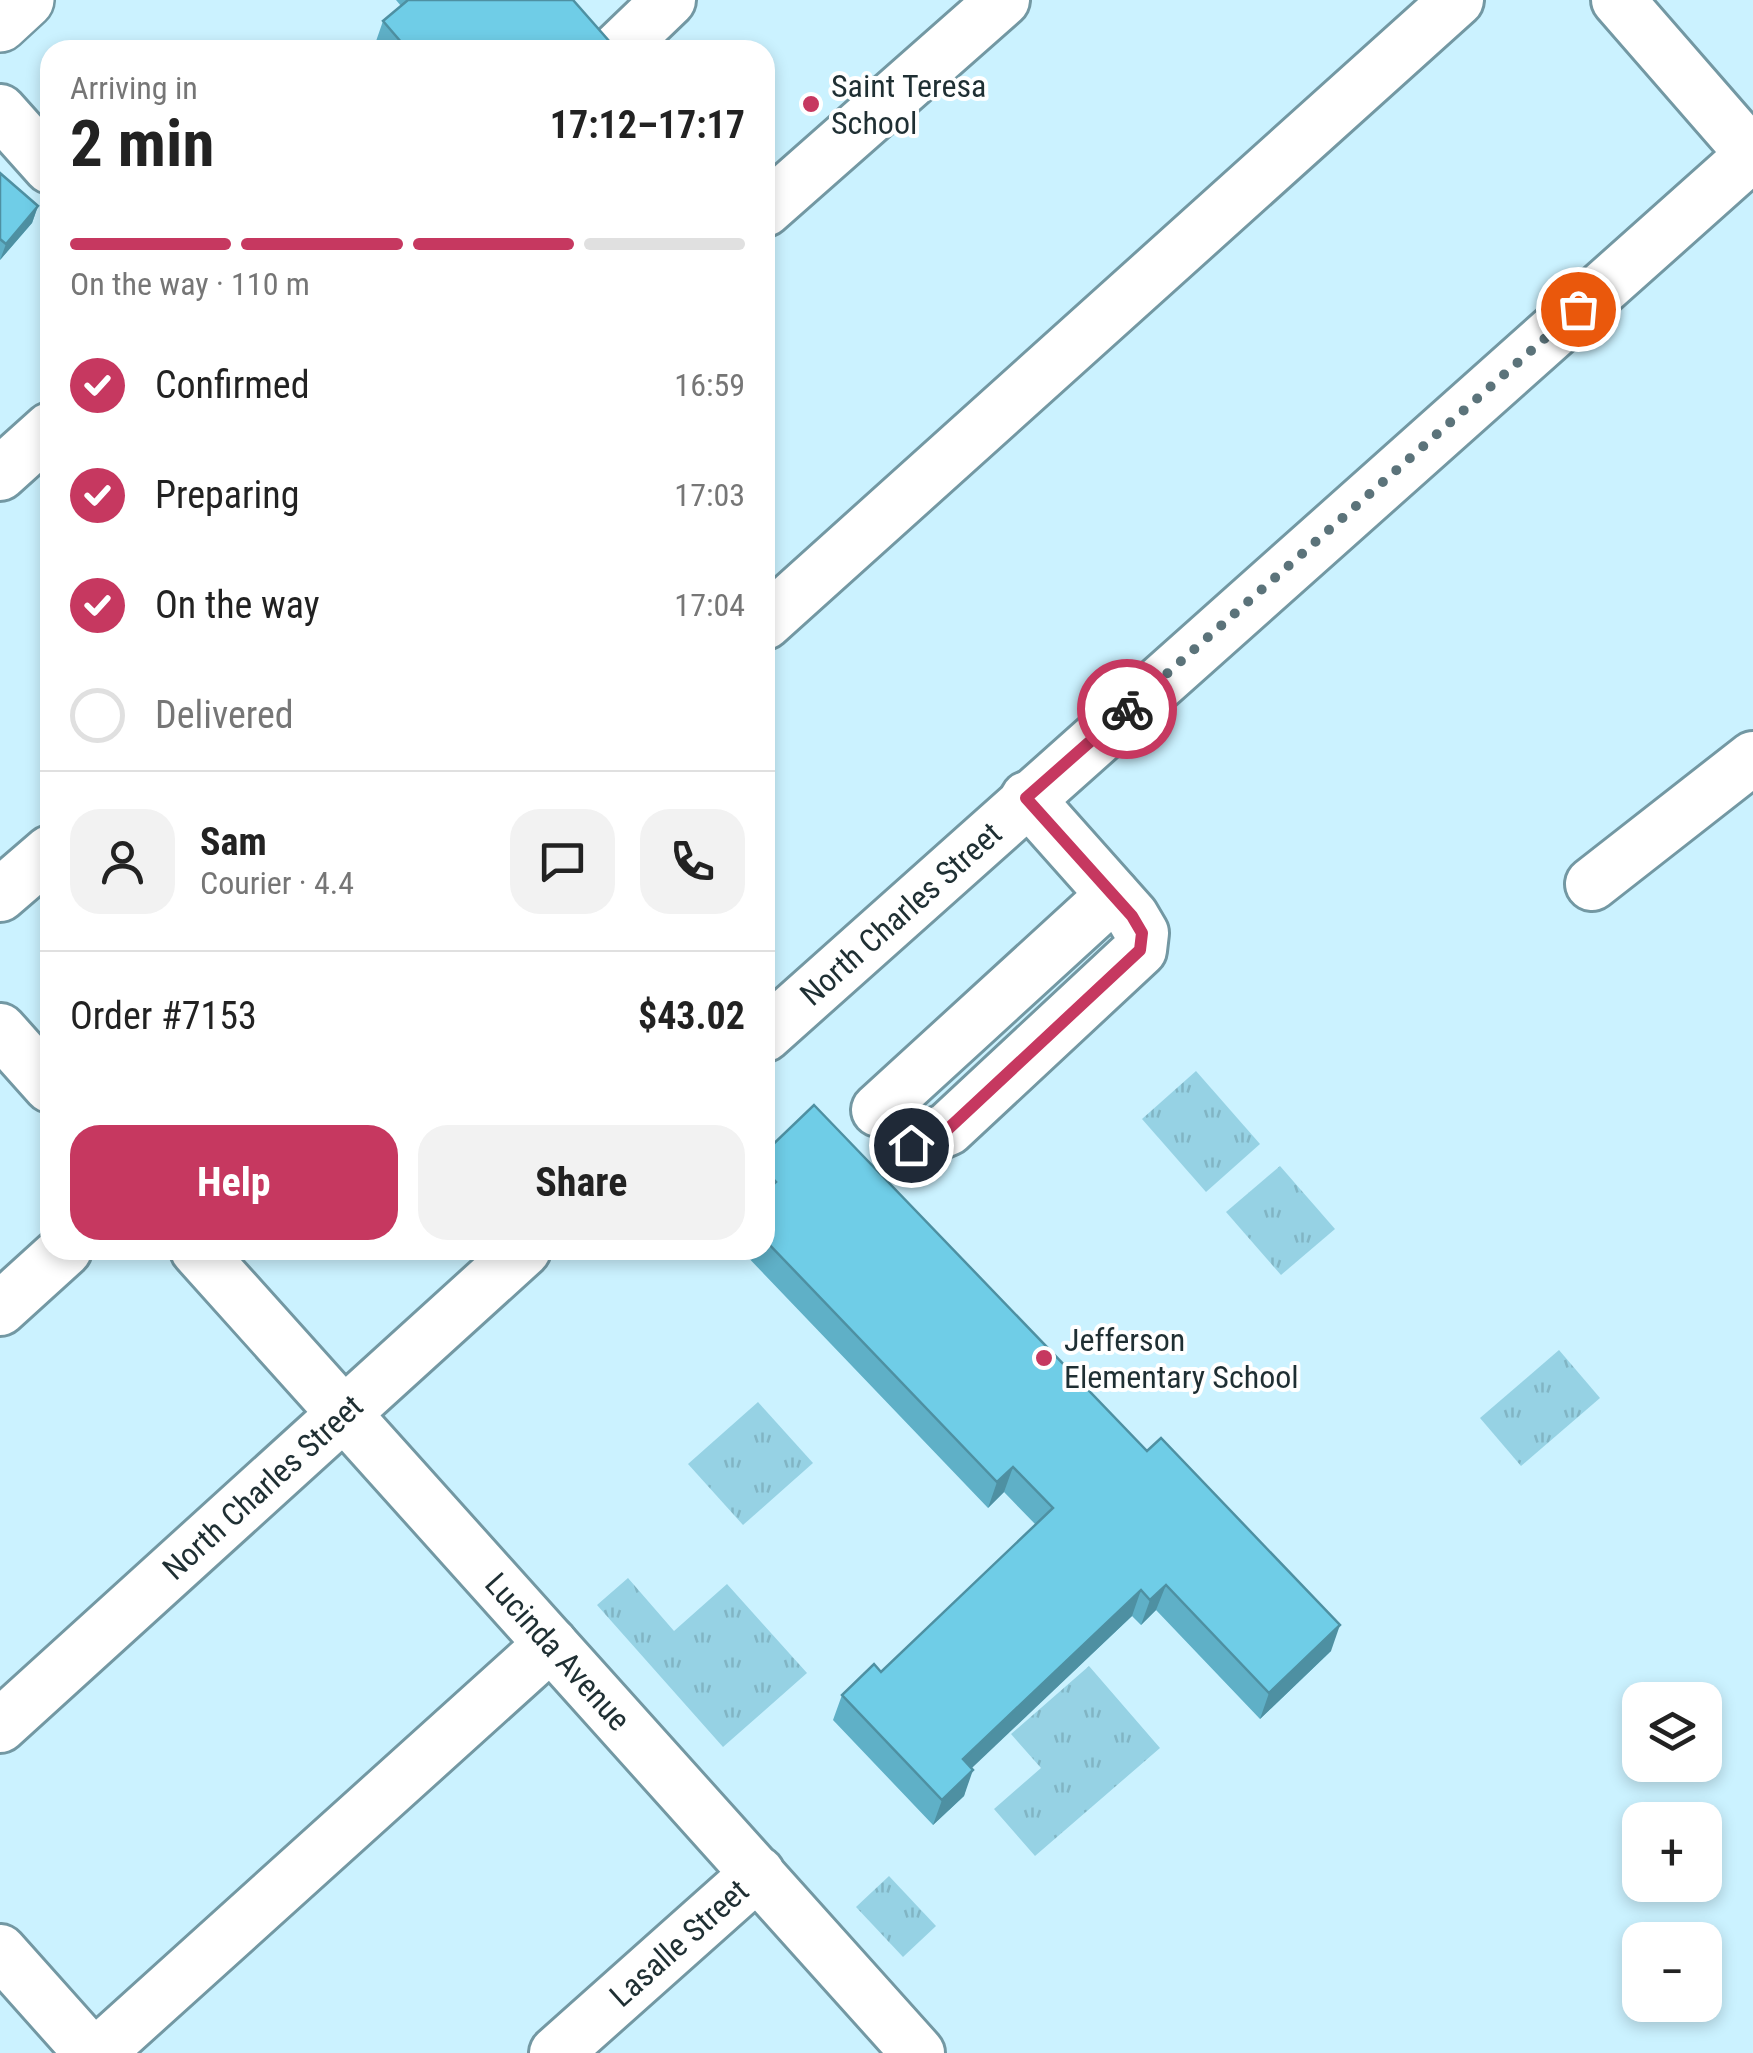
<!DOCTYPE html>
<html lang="en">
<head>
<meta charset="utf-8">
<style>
  :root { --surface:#fff; --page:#f2f2f2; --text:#222; --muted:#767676; --line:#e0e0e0; --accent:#c63860 }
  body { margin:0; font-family:"Roboto Condensed",sans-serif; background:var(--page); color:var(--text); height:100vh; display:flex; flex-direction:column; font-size:38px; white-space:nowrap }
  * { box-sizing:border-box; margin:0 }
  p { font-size:32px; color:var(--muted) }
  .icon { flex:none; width:55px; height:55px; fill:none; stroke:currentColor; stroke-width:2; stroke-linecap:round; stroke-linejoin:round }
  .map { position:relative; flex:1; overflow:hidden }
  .sheet { position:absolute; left:40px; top:40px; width:735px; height:1220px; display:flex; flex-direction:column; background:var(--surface); border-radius:30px; box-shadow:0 5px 15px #0003 }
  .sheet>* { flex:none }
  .controls { position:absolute; left:1622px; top:1682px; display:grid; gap:20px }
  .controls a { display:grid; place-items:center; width:100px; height:100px; border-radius:20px; background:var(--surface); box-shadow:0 5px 15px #0003; font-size:50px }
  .pin { position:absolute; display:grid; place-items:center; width:85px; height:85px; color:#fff; margin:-42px; border:5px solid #fff; border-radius:50%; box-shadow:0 2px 10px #0007 }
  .courier { position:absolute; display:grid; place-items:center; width:100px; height:100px; margin:-50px; border:8px solid #c63860; border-radius:50%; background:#fff; color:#222; box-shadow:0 2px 12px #0007 }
  .summary em { font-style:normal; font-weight:700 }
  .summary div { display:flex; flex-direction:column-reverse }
  .summary { display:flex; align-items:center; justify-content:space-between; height:170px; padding:0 30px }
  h1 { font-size:65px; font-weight:700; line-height:75px }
  .bar { display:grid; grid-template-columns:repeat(4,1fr); gap:15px 10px; align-content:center; height:120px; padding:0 30px }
  .bar i { height:12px; border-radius:8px; background:var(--line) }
  .bar .active { background:var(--accent) }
  .bar p { grid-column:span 4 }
  .line { display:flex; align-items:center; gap:25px; padding:0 30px; border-top:2px solid var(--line) }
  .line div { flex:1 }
  .round { display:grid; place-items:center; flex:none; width:105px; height:105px; border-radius:30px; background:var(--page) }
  ol { padding:0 30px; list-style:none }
  li { display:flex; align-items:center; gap:30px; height:110px }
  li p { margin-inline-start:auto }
  li .icon { padding:10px; border-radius:50%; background:var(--accent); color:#fff; stroke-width:4 }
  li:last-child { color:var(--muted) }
  li i { width:55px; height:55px; border:5px solid var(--line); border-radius:50% }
  .action { display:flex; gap:20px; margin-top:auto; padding:20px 30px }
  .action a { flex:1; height:115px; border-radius:30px; background:var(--accent); color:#fff; font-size:40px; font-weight:700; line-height:115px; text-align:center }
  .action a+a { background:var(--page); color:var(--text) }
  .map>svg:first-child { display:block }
  .park { fill:url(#park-tufts) }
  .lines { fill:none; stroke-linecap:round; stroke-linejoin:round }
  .minor-casing { stroke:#7398a3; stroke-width:58 }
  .major-casing { stroke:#7398a3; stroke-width:60 }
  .minor { stroke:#fff; stroke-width:52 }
  .major { stroke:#fff; stroke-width:55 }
  .wall { fill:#5fb0c7 }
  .shaded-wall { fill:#4e90a2 }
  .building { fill:#6fcde7; stroke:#4e90a2; stroke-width:2.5 }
  .done { stroke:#5b737a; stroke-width:10; stroke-dasharray:0 18 }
  .route { stroke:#c63860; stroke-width:12 }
  .poi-dot { fill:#c63860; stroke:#fff; stroke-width:4 }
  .labels { text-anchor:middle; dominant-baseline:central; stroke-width:8; stroke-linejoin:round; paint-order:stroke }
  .poi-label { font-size:32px; fill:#1f2f33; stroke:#fff; text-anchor:start }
  .street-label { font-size:32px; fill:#1f2f33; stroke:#fff }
</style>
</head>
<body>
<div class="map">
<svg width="1753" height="2053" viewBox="0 0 1753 2053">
  <defs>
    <pattern id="park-tufts" width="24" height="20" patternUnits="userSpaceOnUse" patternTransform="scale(2.5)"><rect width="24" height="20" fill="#96d2e4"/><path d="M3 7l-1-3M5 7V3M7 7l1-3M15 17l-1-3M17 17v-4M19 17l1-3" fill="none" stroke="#81b5c4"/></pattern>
  </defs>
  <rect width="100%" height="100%" fill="#cbf2ff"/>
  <!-- park -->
  <g class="park">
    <path d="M1196,1071L1260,1144L1206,1192L1142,1119Z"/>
    <path d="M1280,1166L1335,1229L1281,1275L1226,1212Z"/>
    <path d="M1559,1350L1600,1398L1521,1466L1480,1418Z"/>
    <path d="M758,1402L813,1463L743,1525L688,1464Z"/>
    <path d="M628,1578L674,1631L727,1584L807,1673L723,1747L597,1605Z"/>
    <path d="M1089,1666L1160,1748L1035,1856L994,1809L1041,1768L1011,1734Z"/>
    <path d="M889,1876L936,1926L903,1957L856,1907Z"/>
  </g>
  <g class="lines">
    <defs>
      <g id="minor">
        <path d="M1618,0L1753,155"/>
        <path d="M617,50L669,0"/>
        <path d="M0,111L50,167"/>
        <path d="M765,210L1003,0"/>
        <path d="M0,474L50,429"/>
        <path d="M765,623L1457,0"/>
        <path d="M1592,884L1753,758"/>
        <path d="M0,895L50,852"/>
        <path d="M0,1030L50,1086"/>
        <path id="s1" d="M765,1035L1753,154"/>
        <path d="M878,1110L1113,895"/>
        <path d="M911,1145L948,1129L1140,950L1142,933L1132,916L1027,798"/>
        <path id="s2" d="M197,1250L918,2053"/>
        <path d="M0,1309L65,1250"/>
        <path id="s3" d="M0,1726L524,1250"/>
        <path d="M0,1951L91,2053"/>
        <path d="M98,2053L551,1644"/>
        <path id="s4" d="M556,2053L758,1873"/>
      </g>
      <path id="major" d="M0,24L26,0"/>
    </defs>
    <!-- minor casing -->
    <use href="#minor" class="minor-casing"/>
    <!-- major casing -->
    <use href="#major" class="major-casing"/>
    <!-- minor -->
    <use href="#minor" class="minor"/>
    <!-- major -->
    <use href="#major" class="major"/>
  </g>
  <!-- wall -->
  <g class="wall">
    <path d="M396,0H573L617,50H377L374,47L383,21L401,6Z"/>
    <path d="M0,173L38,206L32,223L0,260Z"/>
    <path d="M765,1152L1331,1651L1260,1719L1156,1610L1141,1625L1132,1616L971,1768L964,1796L933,1825L833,1720L842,1695L881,1672L1036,1525L1004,1492L988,1508L741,1250H765Z"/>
  </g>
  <!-- shaded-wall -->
  <g class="shaded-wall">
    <path d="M38,206L32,223L0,260L6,244Z"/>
    <path d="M1013,1467L1004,1492L988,1508L997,1482Z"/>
    <path d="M1166,1585L1156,1610L1141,1625L1150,1600Z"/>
    <path d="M1141,1590L1132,1616L954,1785L963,1759Z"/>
    <path d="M1340,1625L1331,1651L1260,1719L1269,1693Z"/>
    <path d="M973,1770L964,1796L933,1825L942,1800Z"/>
  </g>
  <!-- building -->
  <g class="building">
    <path d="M408,0H573L617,50H408L383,21Z"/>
    <path d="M0,173L38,206L6,244L0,239Z"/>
    <path d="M814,1105L1147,1451L1161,1438L1340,1625L1269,1693L1166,1585L1150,1600L1141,1590L963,1759L973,1770L942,1800L842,1695L874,1664L881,1672L1053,1508L1013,1467L997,1482L765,1240V1192L776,1182L765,1170V1152Z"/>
  </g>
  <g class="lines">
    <!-- done -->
    <path class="done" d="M1127,709L1578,309"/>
    <!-- route -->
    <path class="route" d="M911,1145L948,1129L1140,950L1142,933L1132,916L1026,798L1127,709"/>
  </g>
  <!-- markers -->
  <g class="poi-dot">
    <circle cx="811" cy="104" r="10"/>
    <circle cx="1044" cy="1358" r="10"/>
  </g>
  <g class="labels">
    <!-- poi labels -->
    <g class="poi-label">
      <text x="831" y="86">Saint Teresa<tspan x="831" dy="37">School</tspan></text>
      <text x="1064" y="1340">Jefferson<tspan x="1064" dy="37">Elementary School</tspan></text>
    </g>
    <!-- street labels -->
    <g class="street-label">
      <text stroke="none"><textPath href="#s1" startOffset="182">North Charles Street</textPath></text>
      <text stroke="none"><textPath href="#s3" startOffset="355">North Charles Street</textPath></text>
      <text stroke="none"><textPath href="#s2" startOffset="540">Lucinda Avenue</textPath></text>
      <text stroke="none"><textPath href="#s4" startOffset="165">Lasalle Street</textPath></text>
    </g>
  </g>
</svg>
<div class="controls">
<a><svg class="icon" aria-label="layers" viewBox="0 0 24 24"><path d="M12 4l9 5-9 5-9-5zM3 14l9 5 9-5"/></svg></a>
<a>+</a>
<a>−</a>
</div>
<div class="pin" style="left:1578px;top:309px;background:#ea580c"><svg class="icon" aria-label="bag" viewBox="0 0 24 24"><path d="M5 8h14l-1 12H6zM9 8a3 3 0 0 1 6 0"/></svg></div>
<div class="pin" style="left:911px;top:1145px;background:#1f2937"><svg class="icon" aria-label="home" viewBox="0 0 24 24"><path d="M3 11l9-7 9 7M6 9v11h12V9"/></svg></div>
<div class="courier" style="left:1127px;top:709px"><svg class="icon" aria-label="bike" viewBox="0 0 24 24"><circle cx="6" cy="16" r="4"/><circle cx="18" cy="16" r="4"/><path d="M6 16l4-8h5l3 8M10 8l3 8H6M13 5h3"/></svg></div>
<section class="sheet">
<div class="summary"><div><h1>2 min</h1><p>Arriving in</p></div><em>17:12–17:17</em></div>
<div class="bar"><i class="active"></i><i class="active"></i><i class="active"></i><i></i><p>On the way · 110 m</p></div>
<ol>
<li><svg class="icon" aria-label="check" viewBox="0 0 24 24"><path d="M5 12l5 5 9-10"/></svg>Confirmed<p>16:59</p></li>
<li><svg class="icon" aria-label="check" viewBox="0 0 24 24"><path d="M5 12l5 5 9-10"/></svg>Preparing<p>17:03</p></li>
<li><svg class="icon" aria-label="check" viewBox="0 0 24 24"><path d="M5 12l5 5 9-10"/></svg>On the way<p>17:04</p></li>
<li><i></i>Delivered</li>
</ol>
<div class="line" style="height:180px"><a class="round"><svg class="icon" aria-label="person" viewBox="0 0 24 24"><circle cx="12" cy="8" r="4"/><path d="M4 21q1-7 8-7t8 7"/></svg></a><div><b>Sam</b><p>Courier · 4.4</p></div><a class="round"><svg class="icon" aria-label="chat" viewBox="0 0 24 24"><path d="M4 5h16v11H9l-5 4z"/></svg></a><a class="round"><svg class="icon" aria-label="phone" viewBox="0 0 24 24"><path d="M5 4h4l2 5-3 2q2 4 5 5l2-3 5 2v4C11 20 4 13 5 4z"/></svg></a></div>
<div class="line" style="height:130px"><div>Order #7153</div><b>$43.02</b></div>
<div class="action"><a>Help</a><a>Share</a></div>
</section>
</div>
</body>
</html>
